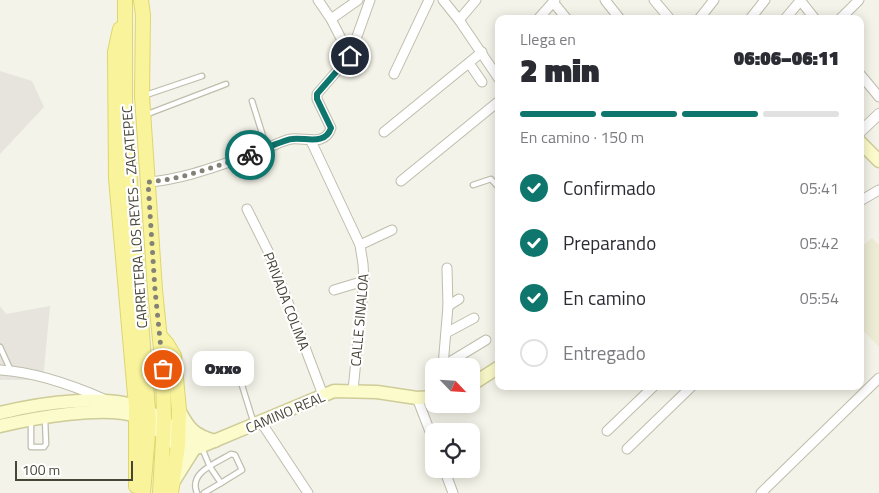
<!DOCTYPE html>
<html lang="es">
<head>
<meta charset="utf-8">
<style>
  :root { --surface:#fff; --page:#f7f7f7; --text:#2b2b33; --muted:#7c7c81; --line:#e1e1e2; --accent:#0f766e }
  body { margin:0; font-family:"Titillium Web",sans-serif; background:var(--page); color:var(--text); height:100vh; display:flex; flex-direction:column; font-size:19px; white-space:nowrap }
  * { box-sizing:border-box; margin:0 }
  p { font-size:16px; color:var(--muted) }
  .icon { flex:none; width:28px; height:28px; fill:none; stroke:currentColor; stroke-width:2; stroke-linecap:round; stroke-linejoin:round }
  .map { position:relative; flex:1; overflow:hidden }
  .panel { position:absolute; left:495px; top:15px; width:369px; height:375px; display:flex; flex-direction:column; background:var(--surface); border-radius:10px; box-shadow:0 2px 12px #0003 }
  .panel>* { flex:none }
  .needle { width:32px; rotate:115deg }
  .buttons { position:absolute; left:425px; top:358px; display:grid; gap:10px }
  .buttons a { display:grid; place-items:center; width:55px; height:55px; border-radius:10px; background:var(--surface); box-shadow:0 2px 12px #0003; font-size:25px }
  .scale { position:absolute; left:15px; bottom:12px; width:118px; box-sizing:border-box; padding-left:5px; border:2px solid #474538; border-top:0; font-size:14px; line-height:18px; white-space:nowrap; color:#474538; -webkit-text-stroke:4px #fff; paint-order:stroke }
  .pin { position:absolute; display:grid; place-items:center; width:42px; height:42px; color:#fff; margin:-21px; border:2px solid #fff; border-radius:50%; box-shadow:0 1px 5px #0007 }
  .courier { position:absolute; display:grid; place-items:center; width:50px; height:50px; margin:-25px; border:4px solid #0f766e; border-radius:50%; background:#fff; color:#222; box-shadow:0 1px 6px #0007 }
  .bubble { position:absolute; height:35px; border-radius:10px; background:var(--surface); box-shadow:0 2px 12px #0003; font-size:16px; font-weight:800; line-height:35px; text-align:center }
  .headline em { font-style:normal; font-weight:800 }
  .headline div { display:flex; flex-direction:column-reverse }
  .headline { display:flex; align-items:center; justify-content:space-between; height:85px; padding:0 25px }
  h1 { font-size:32px; font-weight:800; line-height:38px }
  .bar { display:grid; grid-template-columns:repeat(4,1fr); gap:8px 5px; align-content:center; height:60px; padding:0 25px }
  .bar i { height:6px; border-radius:4px; background:var(--line) }
  .bar .current { background:var(--accent) }
  .bar p { grid-column:span 4 }
  ol { padding:0 25px; list-style:none }
  li { display:flex; align-items:center; gap:15px; height:55px }
  li p { margin-inline-start:auto }
  li .icon { padding:5px; border-radius:50%; background:var(--accent); color:#fff; stroke-width:4 }
  li:last-child { color:var(--muted) }
  li i { width:28px; height:28px; border:2px solid var(--line); border-radius:50% }
  .map>svg:first-child { display:block }
  .industrial { fill:#e6e4dd }
  .education { fill:#ecebd4 }
  .lines { fill:none; stroke-linecap:round; stroke-linejoin:round }
  .service-casing { stroke:#bfbdac; stroke-width:7 }
  .minor-casing { stroke:#bfbdac; stroke-width:11 }
  .tertiary-casing { stroke:#bfbdac; stroke-width:12 }
  .secondary-casing { stroke:#cecc99; stroke-width:15 }
  .primary-casing { stroke:#ded66d; stroke-width:16 }
  .service { stroke:#fff; stroke-width:4.5 }
  .minor { stroke:#fff; stroke-width:9 }
  .tertiary { stroke:#fff; stroke-width:10 }
  .secondary { stroke:#fcfbcb; stroke-width:12 }
  .primary { stroke:#f9f49c; stroke-width:14 }
  .done { stroke:#848276; stroke-width:5; stroke-dasharray:0 9 }
  .route { stroke:#0f766e; stroke-width:6 }
  .labels { text-anchor:middle; dominant-baseline:central; stroke-width:4.5; stroke-linejoin:round; paint-order:stroke }
  .street-label { font-size:14px; fill:#474538; stroke:#fff }
</style>
</head>
<body>
<div class="map">
<svg width="879" height="493" viewBox="0 0 879 493">
  <rect width="100%" height="100%" fill="#f4f3e9"/>
  <!-- industrial -->
  <g class="industrial">
    <path d="M0,71L32,81L44,107L0,154Z"/>
    <path d="M0,306L6,314L50,306L43,380H0Z"/>
  </g>
  <!-- education -->
  <path class="education" d="M872,238L879,245V347L860,327V248Z"/>
  <g class="lines">
    <defs>
      <g id="service">
        <path d="M143,96L202,76"/>
        <path d="M252,101L267,149"/>
        <path d="M145,115L226,84"/>
        <path d="M473,185L491,179L499,188"/>
        <path d="M0,347L11,371"/>
        <path d="M236,366L254,424"/>
        <path d="M31,422V447H44L46,444L45,419"/>
        <path d="M197,493C188,472 217,463 231,454L235,455L242,470L221,483L210,467L202,448"/>
        <path d="M204,493L221,483"/>
      </g>
      <g id="minor">
        <path d="M318,0L331,19L350,56"/>
        <path d="M443,0L459,20L499,79"/>
        <path d="M605,0L620,19"/>
        <path d="M654,0L670,19"/>
        <path d="M800,0L815,19"/>
        <path d="M553,2L567,19"/>
        <path d="M331,19L358,0"/>
        <path d="M538,19L555,0"/>
        <path d="M699,19L714,0"/>
        <path d="M750,19L765,0"/>
        <path d="M785,19L800,1"/>
        <path d="M840,19L859,0"/>
        <path d="M459,20L476,0"/>
        <path d="M469,63L482,82"/>
        <path d="M394,74L429,0"/>
        <path d="M860,74L879,97"/>
        <path d="M384,132L482,52"/>
        <path d="M311,141L360,245L363,264L364,281L353,390"/>
        <path d="M401,181L499,101"/>
        <path d="M148,182C187,179 222,164 259,152C269,148 280,141 291,139C305,137 325,147 331,128L317,99V94L350,56L370,0"/>
        <path d="M860,201L879,190"/>
        <path d="M247,209L270,255L323,395"/>
        <path d="M360,245L392,230"/>
        <path d="M334,290L364,281"/>
        <path d="M448,306L459,299"/>
        <path d="M446,333L474,318"/>
        <path d="M443,366L448,306L447,268"/>
        <path d="M443,366L486,340"/>
        <path d="M0,370C35,372 72,385 104,399"/>
        <path d="M417,398L434,442"/>
        <path d="M261,422L308,493"/>
        <path d="M607,431L654,386"/>
        <path d="M627,449L692,386"/>
        <path d="M444,469L453,493"/>
        <path d="M761,493L879,378"/>
      </g>
      <path id="tertiary" d="M860,132L879,114"/>
      <g id="secondary">
        <path d="M860,142L879,161"/>
        <path d="M471,385L499,367"/>
        <path d="M179,410C189,429 194,435 215,441"/>
        <path d="M0,413C40,403 111,392 148,411C167,421 180,437 199,447"/>
        <path d="M0,426C34,418 104,405 136,416C154,422 171,447 187,449C192,450 197,448 202,446L334,391L377,392L417,398L434,397"/>
        <path d="M172,484L194,449"/>
      </g>
      <g id="primary">
        <path d="M125,0V116L149,422L143,493"/>
        <path d="M141,0L143,15L142,96L155,290L163,369L164,422L160,493"/>
        <path d="M120,29L115,52L116,178L136,406V486"/>
        <path d="M160,336L167,344L174,356L179,410L178,445L171,493"/>
      </g>
    </defs>
    <!-- service casing -->
    <use href="#service" class="service-casing"/>
    <!-- minor casing -->
    <use href="#minor" class="minor-casing"/>
    <!-- tertiary casing -->
    <use href="#tertiary" class="tertiary-casing"/>
    <!-- secondary casing -->
    <use href="#secondary" class="secondary-casing"/>
    <!-- primary casing -->
    <use href="#primary" class="primary-casing"/>
    <!-- service -->
    <use href="#service" class="service"/>
    <!-- minor -->
    <use href="#minor" class="minor"/>
    <!-- tertiary -->
    <use href="#tertiary" class="tertiary"/>
    <!-- secondary -->
    <use href="#secondary" class="secondary"/>
    <!-- primary -->
    <use href="#primary" class="primary"/>
  </g>
  <g class="lines">
    <!-- done -->
    <path class="done" d="M163,369L155,290L148,182C184,179 216,166 250,155"/>
    <!-- route -->
    <path class="route" d="M250,155C260,151 283,140 292,139C305,137 325,146 331,128L317,99V94L350,56"/>
  </g>
  <g class="labels">
    <!-- street labels -->
    <g class="street-label">
      <text transform="translate(134 217) rotate(-94)">CARRETERA LOS REYES - ZACATEPEC</text>
      <text transform="translate(287 301) rotate(69)">PRIVADA COLIMA</text>
      <text transform="translate(359 320) rotate(-85)">CALLE SINALOA</text>
      <text transform="translate(285 412) rotate(-23)">CAMINO REAL</text>
    </g>
  </g>
</svg>
<div class="buttons">
<a><svg class="needle" viewBox="-14 -14 28 28"><path d="M0-13l5 13h-10z" fill="#e53935"/><path d="M0 13l5-13h-10z" fill="#7c7c81"/></svg></a>
<a><svg class="icon" aria-label="locate" viewBox="0 0 24 24"><circle cx="12" cy="12" r="6"/><path d="M12 2v4M12 18v4M2 12h4M18 12h4"/></svg></a>
</div>
<div class="scale">100 m</div>
<div class="pin" style="left:163px;top:369px;background:#ea580c"><svg class="icon" aria-label="bag" viewBox="0 0 24 24"><path d="M5 8h14l-1 12H6zM9 8a3 3 0 0 1 6 0"/></svg></div>
<div class="pin" style="left:350px;top:56px;background:#1f2937"><svg class="icon" aria-label="home" viewBox="0 0 24 24"><path d="M3 11l9-7 9 7M6 9v11h12V9"/></svg></div>
<div class="courier" style="left:250px;top:155px"><svg class="icon" aria-label="bike" viewBox="0 0 24 24"><circle cx="6" cy="16" r="4"/><circle cx="18" cy="16" r="4"/><path d="M6 16l4-8h5l3 8M10 8l3 8H6M13 5h3"/></svg></div>
<div class="bubble" style="left:192px;top:351px;width:62px">Oxxo</div>
<section class="panel">
<div class="headline"><div><h1>2 min</h1><p>Llega en</p></div><em>06:06–06:11</em></div>
<div class="bar"><i class="current"></i><i class="current"></i><i class="current"></i><i></i><p>En camino · 150 m</p></div>
<ol>
<li><svg class="icon" aria-label="check" viewBox="0 0 24 24"><path d="M5 12l5 5 9-10"/></svg>Confirmado<p>05:41</p></li>
<li><svg class="icon" aria-label="check" viewBox="0 0 24 24"><path d="M5 12l5 5 9-10"/></svg>Preparando<p>05:42</p></li>
<li><svg class="icon" aria-label="check" viewBox="0 0 24 24"><path d="M5 12l5 5 9-10"/></svg>En camino<p>05:54</p></li>
<li><i></i>Entregado</li>
</ol>
</section>
</div>
</body>
</html>
